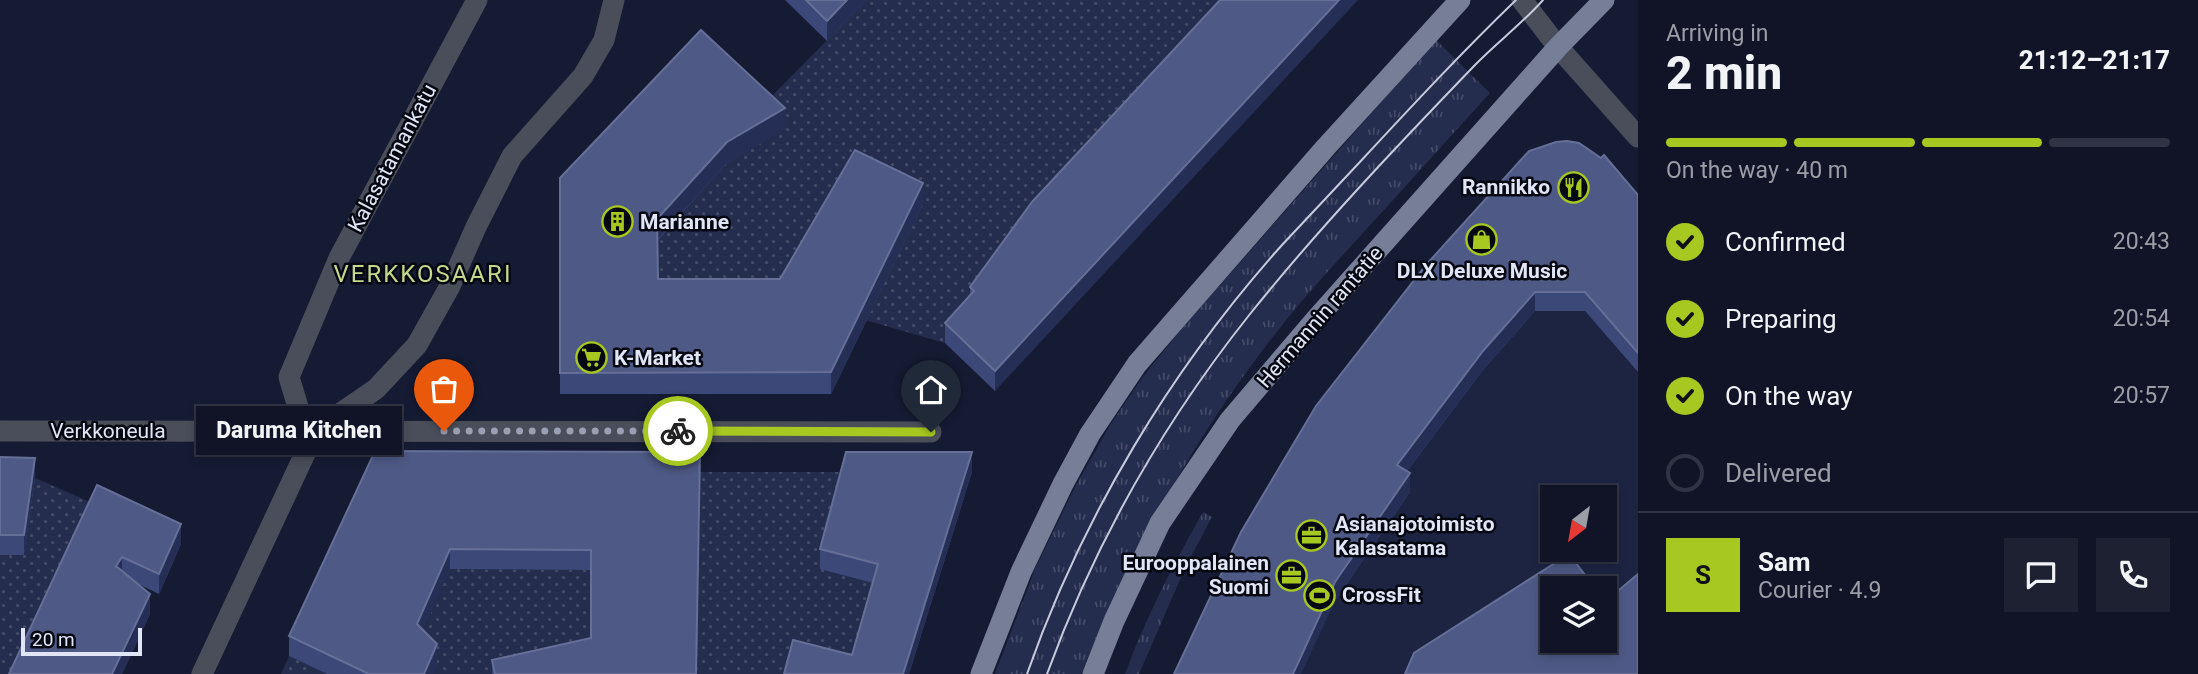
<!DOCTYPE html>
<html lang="en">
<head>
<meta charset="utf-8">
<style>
  :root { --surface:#101426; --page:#1e2132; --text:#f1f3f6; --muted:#9c9ea7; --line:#303343; --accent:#a6c820 }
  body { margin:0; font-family:Roboto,sans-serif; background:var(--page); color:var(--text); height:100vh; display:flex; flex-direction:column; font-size:26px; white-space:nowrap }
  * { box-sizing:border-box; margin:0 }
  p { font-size:23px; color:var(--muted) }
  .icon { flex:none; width:38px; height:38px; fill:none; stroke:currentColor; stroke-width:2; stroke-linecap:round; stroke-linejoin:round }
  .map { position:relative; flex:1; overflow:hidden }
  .drawer { display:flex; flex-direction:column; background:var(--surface); width:560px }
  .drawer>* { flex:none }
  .needle { width:46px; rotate:211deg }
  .buttons { position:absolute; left:1540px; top:485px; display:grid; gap:14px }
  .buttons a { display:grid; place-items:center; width:77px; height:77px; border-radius:0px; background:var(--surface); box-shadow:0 4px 10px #0003,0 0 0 2px var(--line); font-size:35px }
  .scale { position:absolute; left:21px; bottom:18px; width:121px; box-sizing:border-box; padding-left:7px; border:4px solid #e1e6f7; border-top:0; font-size:19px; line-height:24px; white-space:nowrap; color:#e1e6f7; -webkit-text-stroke:5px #050711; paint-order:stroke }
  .pin { position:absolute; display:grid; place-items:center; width:60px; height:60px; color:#fff; margin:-72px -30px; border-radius:50% 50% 50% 0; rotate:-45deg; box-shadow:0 0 7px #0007 }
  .pin .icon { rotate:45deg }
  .courier { position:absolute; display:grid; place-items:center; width:70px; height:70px; margin:-35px; border:5px solid #a6c820; border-radius:50%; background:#fff; color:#222; box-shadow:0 2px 9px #0007 }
  .bubble { position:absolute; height:49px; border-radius:0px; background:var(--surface); box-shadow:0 4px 10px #0003,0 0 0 2px var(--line); font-size:23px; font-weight:800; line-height:49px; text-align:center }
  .headline em { font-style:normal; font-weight:800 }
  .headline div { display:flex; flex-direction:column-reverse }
  .headline { display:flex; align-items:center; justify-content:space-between; height:119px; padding:0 28px }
  h1 { font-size:46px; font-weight:800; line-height:52px }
  .bar { display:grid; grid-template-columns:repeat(4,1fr); gap:10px 7px; align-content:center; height:84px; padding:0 28px }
  .bar i { height:9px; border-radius:5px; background:var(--line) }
  .bar .on { background:var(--accent) }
  .bar p { grid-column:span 4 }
  .line { display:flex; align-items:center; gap:18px; padding:0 28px; border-top:2px solid var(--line) }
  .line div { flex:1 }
  .round { display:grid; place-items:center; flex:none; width:74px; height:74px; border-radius:0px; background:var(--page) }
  ol { padding:0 28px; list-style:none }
  li { display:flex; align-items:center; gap:21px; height:77px }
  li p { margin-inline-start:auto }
  li .icon { padding:7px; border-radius:50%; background:var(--accent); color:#111; stroke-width:4 }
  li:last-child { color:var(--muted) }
  li i { width:38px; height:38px; border:4px solid var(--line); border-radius:50% }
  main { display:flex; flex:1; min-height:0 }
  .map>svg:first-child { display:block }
  .built { fill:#1d2442; fill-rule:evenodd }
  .grass { fill:url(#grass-tufts) }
  .garden { fill:url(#garden-dots) }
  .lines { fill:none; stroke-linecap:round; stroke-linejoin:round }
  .street { stroke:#4a4e5a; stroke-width:21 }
  .primary { stroke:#777f98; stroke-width:21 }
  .tram { stroke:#c6cbdd; stroke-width:2 }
  .wall { fill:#3c4878 }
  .shaded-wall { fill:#252f56 }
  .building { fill:#4e5985; stroke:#656f97; stroke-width:2 }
  .done { stroke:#9a9fb2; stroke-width:7; stroke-dasharray:0 12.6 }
  .route { stroke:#a6c820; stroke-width:9 }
  .labels { text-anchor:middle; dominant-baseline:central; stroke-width:5; stroke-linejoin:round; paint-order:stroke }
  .street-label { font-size:21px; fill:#e1e6f7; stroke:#050711 }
  .poi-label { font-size:21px; font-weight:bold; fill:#e1e6f7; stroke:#050711; text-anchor:start }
  .quarter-label { font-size:24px; letter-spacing:2px; fill:#c3d88d; stroke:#050711 }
</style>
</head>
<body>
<main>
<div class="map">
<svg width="1638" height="674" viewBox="0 0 1638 674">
  <defs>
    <pattern id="grass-tufts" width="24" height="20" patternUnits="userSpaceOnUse" patternTransform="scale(1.75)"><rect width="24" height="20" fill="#252d4e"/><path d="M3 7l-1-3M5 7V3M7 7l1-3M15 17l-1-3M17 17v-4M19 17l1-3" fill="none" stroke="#444b68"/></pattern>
    <pattern id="garden-dots" width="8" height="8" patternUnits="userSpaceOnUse" patternTransform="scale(1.75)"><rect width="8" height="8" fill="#252d4e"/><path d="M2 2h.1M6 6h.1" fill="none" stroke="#444b68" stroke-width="1.8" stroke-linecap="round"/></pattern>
  </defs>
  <rect width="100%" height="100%" fill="#151b33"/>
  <!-- built -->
  <path class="built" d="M1638,213V674H1183L1241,551ZM1552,497H1605V550H1552ZM1552,588H1605V640H1552Z"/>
  <!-- grass -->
  <g class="grass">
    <path d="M1436,40L1490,93C1447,140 1405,187 1362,234C1332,267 1302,299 1275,334C1194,438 1131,552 1081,674H995L1035,569L1074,489L1110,425L1142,378L1183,327Z"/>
    <path d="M1203,512L1212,517L1185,568L1139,674H1125C1146,617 1173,565 1203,512Z"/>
  </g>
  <!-- garden -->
  <g class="garden">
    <path d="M867,0H1239L974,311L945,343L865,320L780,300H658L657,240L727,163L784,130L761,107Z"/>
    <path d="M700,472H846L878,584L852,674H697Z"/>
    <path d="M35,478L97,505L17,674H0V555Z"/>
    <path d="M450,569L591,570V658L518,674H433L437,664L417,645Z"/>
    <path d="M289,656L327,674H281Z"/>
  </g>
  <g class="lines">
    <!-- street -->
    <g class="street">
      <path d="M1522,0L1558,47L1638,137"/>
      <path d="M316,430L301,417L289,377L339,258L477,0"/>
      <path d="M0,431L931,432"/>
      <path d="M202,674L316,430L376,389L417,345L450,286L476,227L512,156L583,76L604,40L614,0"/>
    </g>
    <!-- primary -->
    <g class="primary">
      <path d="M981,674L1021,572L1063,484L1090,434L1137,364L1326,147L1460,0"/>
      <path d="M1093,674L1114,621L1160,523L1230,420L1316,319L1558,47L1604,0"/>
    </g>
    <!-- tram -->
    <g class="tram">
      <path d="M1027,674C1082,517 1171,369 1282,245C1307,218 1333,191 1358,164C1410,108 1461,53 1516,0"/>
      <path d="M1047,674C1094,545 1164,422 1250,314C1319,228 1397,146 1474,66C1496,43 1522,24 1543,0"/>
    </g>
  </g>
  <!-- wall -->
  <g class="wall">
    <path d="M785,0H867L827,41Z"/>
    <path d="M785,129L727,163L658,240V279H780L923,204L831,394H560V178Z"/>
    <path d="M1638,195V372L1585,311H1535L1483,370L1407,471L1410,492L1335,601L1241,532Z"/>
    <path d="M1032,202L995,391L945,343V323L970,295V287Z"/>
    <path d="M375,451L700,452L697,674H492V660L591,638V570L450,569L423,630L437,664L433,674H327L289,656V636Z"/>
    <path d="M0,457L35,478L24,555H0Z"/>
    <path d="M972,472L909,674L852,655L873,583L820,569V549Z"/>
    <path d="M97,485L181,544L159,594L138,584L150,614L122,674Z"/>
  </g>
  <!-- shaded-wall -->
  <g class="shaded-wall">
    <path d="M847,0H867L827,41V21Z"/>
    <path d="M1339,0H1358L995,391V371Z"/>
    <path d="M785,108V129L727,163L657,240V219L727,142Z"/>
    <path d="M923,183V204L831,394V372Z"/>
    <path d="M1535,292V311L1483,370L1397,484V465L1483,351Z"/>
    <path d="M972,452V472L909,674H903Z"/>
    <path d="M35,458V478L24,555V535Z"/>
    <path d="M1410,473V492L1335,601L1301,674H1293L1335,582Z"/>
    <path d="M181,524V544L159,594V574Z"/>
    <path d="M450,549V569L417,644V624Z"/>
    <path d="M122,557V577L116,566Z"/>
    <path d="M150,594V614L122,674H112Z"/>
    <path d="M437,644V664L433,674H424Z"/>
  </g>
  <!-- building -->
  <g class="building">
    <path d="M806,0H847L827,21Z"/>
    <path d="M1220,0H1339L995,371L945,323L974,291L970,287L1032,202Z"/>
    <path d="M701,30L785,108L727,142L657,219L658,279H780L855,150L923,183L831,372L560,373V178Z"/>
    <path d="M1567,141L1579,143L1601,158L1604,155L1638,195V353L1585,292H1535L1483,351L1397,465L1410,473L1335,582L1293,674H1174L1241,532L1316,406L1426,265L1529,151L1556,142Z"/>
    <path d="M375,451L700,452L696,674H495L492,660L591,638V550L450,549L417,624L437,644L424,674H369L289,636Z"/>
    <path d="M846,452H972L903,674H784L793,640L852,655L878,564L820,549Z"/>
    <path d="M0,457L35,458L24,535H0Z"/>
    <path d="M97,485L181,524L159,574L122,557L116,566L150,594L112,674H9Z"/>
    <path d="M1569,554L1595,588H1552V640H1605V600L1606,601L1638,574V674H1405L1414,653Z"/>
  </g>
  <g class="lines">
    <!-- done -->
    <path class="done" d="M444,431H678"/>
    <!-- route -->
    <path class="route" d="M678,431L931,432"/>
  </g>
  <!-- icons -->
  <defs>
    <symbol id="restaurant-ring" viewBox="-11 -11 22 22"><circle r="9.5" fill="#050711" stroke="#a6c820" stroke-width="1.5"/><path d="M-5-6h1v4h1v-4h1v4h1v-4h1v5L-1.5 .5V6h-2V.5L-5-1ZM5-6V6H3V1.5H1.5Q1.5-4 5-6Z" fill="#a6c820"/></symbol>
    <symbol id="building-ring" viewBox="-11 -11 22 22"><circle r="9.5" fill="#050711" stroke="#a6c820" stroke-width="1.5"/><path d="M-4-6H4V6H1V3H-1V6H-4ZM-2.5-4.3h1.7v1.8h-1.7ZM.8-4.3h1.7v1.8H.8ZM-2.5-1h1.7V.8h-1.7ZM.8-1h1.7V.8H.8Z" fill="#a6c820"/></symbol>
    <symbol id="shop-ring" viewBox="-11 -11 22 22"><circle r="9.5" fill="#050711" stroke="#a6c820" stroke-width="1.5"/><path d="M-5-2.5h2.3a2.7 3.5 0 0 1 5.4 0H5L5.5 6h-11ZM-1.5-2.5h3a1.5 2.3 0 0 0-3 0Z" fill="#a6c820"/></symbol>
    <symbol id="supermarket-ring" viewBox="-11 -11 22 22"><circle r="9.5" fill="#050711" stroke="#a6c820" stroke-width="1.5"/><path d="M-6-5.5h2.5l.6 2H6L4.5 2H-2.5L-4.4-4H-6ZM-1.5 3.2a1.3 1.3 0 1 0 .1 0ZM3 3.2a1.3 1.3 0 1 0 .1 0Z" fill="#a6c820"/></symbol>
    <symbol id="office-ring" viewBox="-11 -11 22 22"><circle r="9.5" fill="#050711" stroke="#a6c820" stroke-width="1.5"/><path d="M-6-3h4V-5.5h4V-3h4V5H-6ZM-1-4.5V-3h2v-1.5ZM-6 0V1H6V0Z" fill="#a6c820"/></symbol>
    <symbol id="stadium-ring" viewBox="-11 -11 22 22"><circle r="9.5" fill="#050711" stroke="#a6c820" stroke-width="1.5"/><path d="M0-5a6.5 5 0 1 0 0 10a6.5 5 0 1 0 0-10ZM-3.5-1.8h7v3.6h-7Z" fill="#a6c820"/></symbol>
  </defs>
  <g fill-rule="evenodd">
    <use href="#restaurant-ring" x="1556" y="170" width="35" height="35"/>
    <use href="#building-ring" x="600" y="204" width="35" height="35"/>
    <use href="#shop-ring" x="1464" y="222" width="35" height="35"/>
    <use href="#supermarket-ring" x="574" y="340" width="35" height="35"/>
    <use href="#office-ring" x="1294" y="518" width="35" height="35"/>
    <use href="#office-ring" x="1274" y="558" width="35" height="35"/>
    <use href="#stadium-ring" x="1302" y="578" width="35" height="35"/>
  </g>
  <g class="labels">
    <!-- street labels -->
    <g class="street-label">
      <text transform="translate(392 158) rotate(-62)">Kalasatamankatu</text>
      <text transform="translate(1320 317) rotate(-49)">Hermannin rantatie</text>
      <text x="108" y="431">Verkkoneula</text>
    </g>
    <!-- poi labels -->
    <g class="poi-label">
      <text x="1550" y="187" text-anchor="end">Rannikko</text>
      <text x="640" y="222">Marianne</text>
      <text x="1482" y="271" text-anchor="middle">DLX Deluxe Music</text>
      <text x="614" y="358">K-Market</text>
      <text x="1335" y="524">Asianajotoimisto<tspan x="1335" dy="24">Kalasatama</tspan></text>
      <text x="1269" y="563" text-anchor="end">Eurooppalainen<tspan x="1269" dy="24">Suomi</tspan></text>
      <text x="1342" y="595">CrossFit</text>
    </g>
    <!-- quarter labels -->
    <g class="quarter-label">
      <text x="423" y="274">VERKKOSAARI</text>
    </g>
  </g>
</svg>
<div class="buttons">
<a><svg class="needle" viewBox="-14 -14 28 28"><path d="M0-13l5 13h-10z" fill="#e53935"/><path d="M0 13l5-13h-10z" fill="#9c9ea7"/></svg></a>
<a><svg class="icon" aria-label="layers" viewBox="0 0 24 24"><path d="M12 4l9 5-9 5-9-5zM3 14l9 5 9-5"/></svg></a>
</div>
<div class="scale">20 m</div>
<div class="pin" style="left:444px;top:431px;background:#ea580c"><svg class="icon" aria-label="bag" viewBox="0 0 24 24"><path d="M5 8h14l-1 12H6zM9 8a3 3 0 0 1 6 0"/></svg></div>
<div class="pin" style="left:931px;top:432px;background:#1f2937"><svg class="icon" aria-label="home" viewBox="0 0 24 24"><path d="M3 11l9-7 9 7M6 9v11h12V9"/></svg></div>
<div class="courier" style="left:678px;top:431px"><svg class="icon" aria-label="bike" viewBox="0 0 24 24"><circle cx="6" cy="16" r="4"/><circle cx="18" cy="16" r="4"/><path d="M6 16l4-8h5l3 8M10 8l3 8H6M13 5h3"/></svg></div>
<div class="bubble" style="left:196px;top:406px;width:206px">Daruma Kitchen</div>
</div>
<section class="drawer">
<div class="headline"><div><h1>2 min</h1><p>Arriving in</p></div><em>21:12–21:17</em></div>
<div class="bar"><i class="on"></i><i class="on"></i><i class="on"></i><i></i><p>On the way · 40 m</p></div>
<ol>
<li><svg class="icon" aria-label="check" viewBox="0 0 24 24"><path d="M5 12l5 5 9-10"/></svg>Confirmed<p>20:43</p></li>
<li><svg class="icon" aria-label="check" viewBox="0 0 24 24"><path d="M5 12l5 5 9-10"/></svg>Preparing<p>20:54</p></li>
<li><svg class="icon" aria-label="check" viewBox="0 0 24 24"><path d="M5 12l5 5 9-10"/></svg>On the way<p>20:57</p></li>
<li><i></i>Delivered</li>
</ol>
<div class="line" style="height:126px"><b class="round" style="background:var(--accent);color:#111">S</b><div><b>Sam</b><p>Courier · 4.9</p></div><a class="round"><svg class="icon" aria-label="chat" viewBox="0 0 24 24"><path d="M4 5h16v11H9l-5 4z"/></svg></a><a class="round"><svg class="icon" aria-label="phone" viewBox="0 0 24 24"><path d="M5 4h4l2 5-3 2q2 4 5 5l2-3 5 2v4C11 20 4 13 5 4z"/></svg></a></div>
</section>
</main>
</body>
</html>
